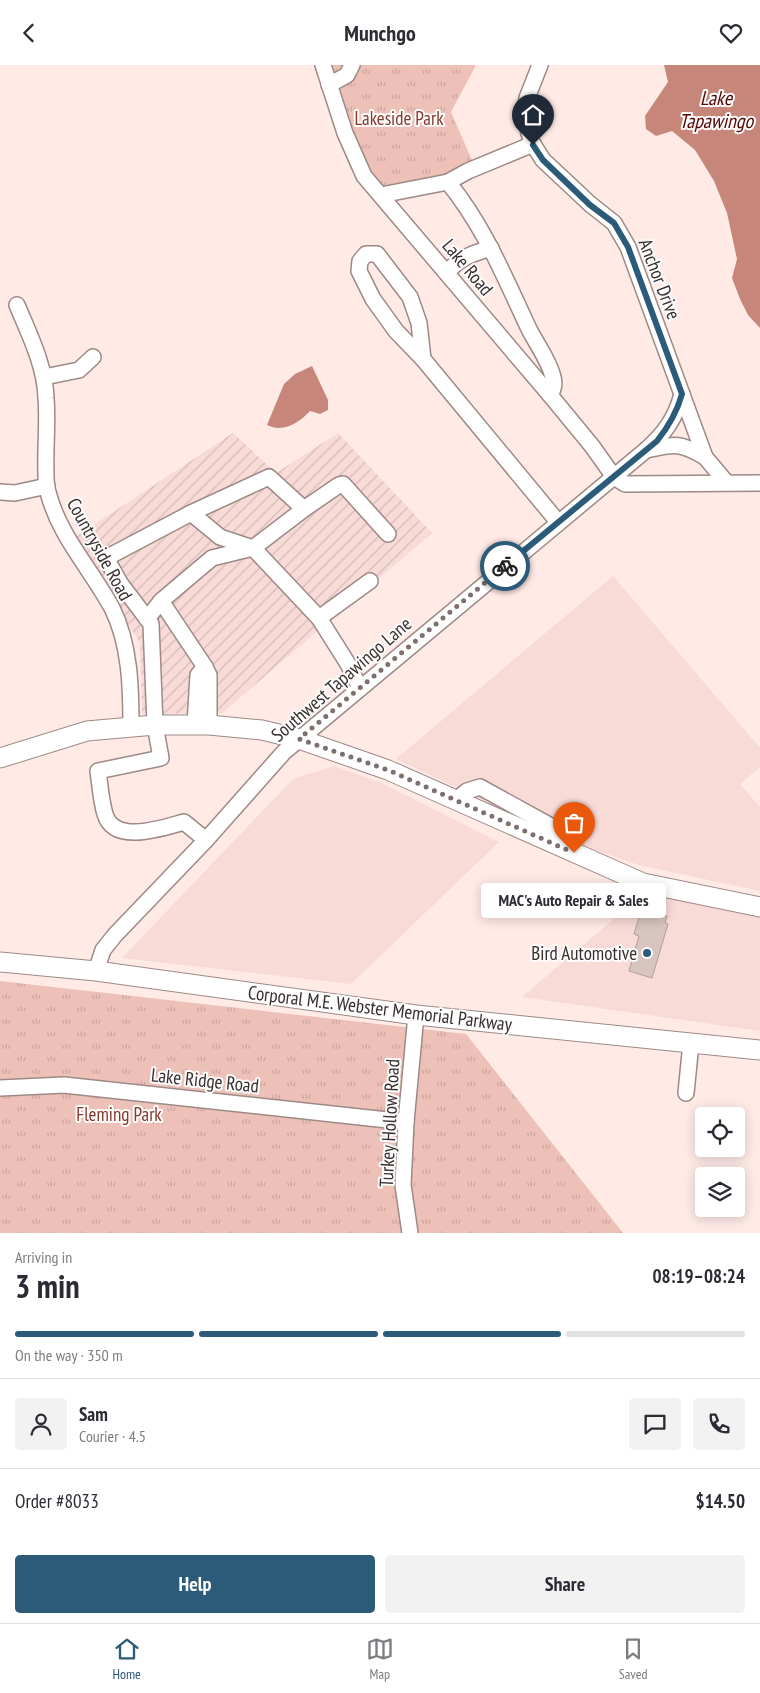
<!DOCTYPE html>
<html lang="en">
<head>
<meta charset="utf-8">
<style>
  :root { --surface:#fff; --page:#f2f2f3; --text:#2b2b33; --muted:#7c7c81; --line:#e1e1e2; --accent:#2c5a79 }
  body { margin:0; font-family:"PT Sans Narrow",sans-serif; background:var(--page); color:var(--text); height:100vh; display:flex; flex-direction:column; font-size:19px; white-space:nowrap }
  * { box-sizing:border-box; margin:0 }
  p { font-size:16px; color:var(--muted) }
  .icon { flex:none; width:28px; height:28px; fill:none; stroke:currentColor; stroke-width:2; stroke-linecap:round; stroke-linejoin:round }
  .map { position:relative; height:1168px; overflow:hidden }
  .panel { display:flex; flex-direction:column; background:var(--surface); flex:1 }
  .panel>* { flex:none }
  .buttons { position:absolute; left:695px; top:1042px; display:grid; gap:10px }
  .buttons a { display:grid; place-items:center; width:50px; height:50px; border-radius:5px; background:var(--surface); box-shadow:0 2px 12px #0003; font-size:25px }
  .pin { position:absolute; display:grid; place-items:center; width:42px; height:42px; color:#fff; margin:-51px -21px; border-radius:50% 50% 50% 0; rotate:-45deg; box-shadow:0 0 5px #0007 }
  .pin .icon { rotate:45deg }
  .courier { position:absolute; display:grid; place-items:center; width:50px; height:50px; margin:-25px; border:4px solid #2c5a79; border-radius:50%; background:#fff; color:#222; box-shadow:0 1px 6px #0007 }
  .bubble { position:absolute; height:35px; border-radius:5px; background:var(--surface); box-shadow:0 2px 12px #0003; font-size:16px; font-weight:800; line-height:35px; text-align:center }
  .summary em { font-style:normal; font-weight:800 }
  .summary div { display:flex; flex-direction:column-reverse }
  .summary { display:flex; align-items:center; justify-content:space-between; height:85px; padding:0 15px }
  h1 { font-size:32px; font-weight:800; line-height:38px }
  .bar { display:grid; grid-template-columns:repeat(4,1fr); gap:8px 5px; align-content:center; height:60px; padding:0 15px }
  .bar i { height:6px; border-radius:4px; background:var(--line) }
  .bar .selected { background:var(--accent) }
  .bar p { grid-column:span 4 }
  .line { display:flex; align-items:center; gap:12px; padding:0 15px; border-top:1px solid var(--line) }
  .line div { flex:1 }
  .round { display:grid; place-items:center; flex:none; width:52px; height:52px; border-radius:5px; background:var(--page) }
  .button { display:flex; gap:10px; margin-top:auto; padding:10px 15px }
  .button a { flex:1; height:58px; border-radius:5px; background:var(--accent); color:#fff; font-size:20px; font-weight:800; line-height:58px; text-align:center }
  .button a+a { background:var(--page); color:var(--text) }
  header { display:flex; justify-content:space-between; align-items:center; height:65px; padding:0 15px; background:var(--surface); font-size:22px; font-weight:800 }
  .dock { display:flex; justify-content:space-around; align-items:center; height:70px; border-top:1px solid var(--line); background:var(--surface); font-size:14px; color:var(--muted) }
  .dock a { display:grid; justify-items:center; gap:2px }
  .dock .selected { color:var(--accent) }
  .map>svg:first-child { display:block }
  .built { fill:#f8dad6 }
  .industrial { fill:url(#industrial-furrows) }
  .park { fill:url(#park-tufts) }
  .water { fill:#c7867a }
  .building { fill:#d8c4c0; stroke:#b19e9a }
  .lines { fill:none; stroke-linecap:round; stroke-linejoin:round }
  .minor-casing { stroke:#9d8a86; stroke-width:18 }
  .major-casing { stroke:#9d8a86; stroke-width:21 }
  .minor { stroke:#fff; stroke-width:15 }
  .major { stroke:#fff; stroke-width:19 }
  .done { stroke:#7d706e; stroke-width:5; stroke-dasharray:0 9 }
  .route { stroke:#2c5a79; stroke-width:6 }
  .poi-dot { fill:#2c5a79; stroke:#fcfcfc; stroke-width:2 }
  .labels { text-anchor:middle; dominant-baseline:central; stroke-width:4; stroke-linejoin:round; paint-order:stroke }
  .park-label { font-size:19px; fill:#87372b; stroke:#fcfcfc }
  .street-label { font-size:19px; fill:#372f2e; stroke:#fcfcfc }
  .poi-label { font-size:19px; fill:#372f2e; stroke:#fcfcfc; text-anchor:end }
  .water-label { font-size:20px; font-style:italic; fill:#560500; stroke:#fcfcfc }
</style>
</head>
<body>
<header><svg class="icon" aria-label="back" viewBox="0 0 24 24"><path d="M15 5l-7 7 7 7"/></svg>Munchgo<svg class="icon" aria-label="heart" viewBox="0 0 24 24"><path d="M12 20l-8-8c-3-5 5-10 8-4 3-6 11-1 8 4z"/></svg></header>
<div class="map">
<svg width="760" height="1168" viewBox="0 0 760 1168">
  <defs>
    <pattern id="industrial-furrows" width="10" height="10" patternUnits="userSpaceOnUse" patternTransform="scale(1.25)"><rect width="10" height="10" fill="#f8dad6"/><path d="M-1 1l2-2M0 10L10 0M9 11l2-2" fill="none" stroke="#d5bbb8"/></pattern>
    <pattern id="park-tufts" width="24" height="20" patternUnits="userSpaceOnUse" patternTransform="scale(1.25)"><rect width="24" height="20" fill="#edc1b8"/><path d="M3 7l-1-3M5 7V3M7 7l1-3M15 17l-1-3M17 17v-4M19 17l1-3" fill="none" stroke="#cca69e"/></pattern>
  </defs>
  <rect width="100%" height="100%" fill="#ffeae6"/>
  <!-- built -->
  <g class="built">
    <path d="M613,511L760,683V702L740,719L760,742V826L639,800L583,781L543,764L396,694Z"/>
    <path d="M334,701L384,719L499,777L351,919L122,893L293,714Z"/>
    <path d="M647,826L760,850V966L522,932Z"/>
  </g>
  <!-- industrial -->
  <path class="industrial" d="M233,368L276,408L338,368L432,468L222,648L142,649L140,578L74,473Z"/>
  <!-- park -->
  <g class="park">
    <path d="M324,0H476L451,47L474,100L451,112L374,122Z"/>
    <path d="M0,916L466,969L623,1168H0Z"/>
  </g>
  <!-- water -->
  <g class="water">
    <path d="M664,0H760V263L748,250L740,234L732,213L737,194L727,148L714,116L695,85L672,66L656,71L646,64L645,51L668,17Z"/>
    <path d="M312,301L328,335V345L320,349L310,346C299,358 283,368 267,360L284,319L295,309Z"/>
  </g>
  <!-- building -->
  <path class="building" d="M653,847L667,851L665,858L668,859L652,913L629,906L639,871L634,869L640,849L652,853Z"/>
  <g class="lines">
    <defs>
      <g id="minor">
        <path d="M323,0L345,68L364,111L550,330L592,381L614,412L625,419L760,418"/>
        <path d="M540,0L527,33L525,52L531,76L543,95L590,139L614,158L628,182L705,392L726,417"/>
        <path d="M329,20L347,10L352,0"/>
        <path d="M448,117L468,106L533,79"/>
        <path d="M381,130L448,117C485,163 504,211 529,264C537,280 549,295 553,312C555,319 554,324 550,330"/>
        <path d="M366,189H377L410,232L419,258L423,294L396,266L373,234L359,206L360,196Z"/>
        <path d="M447,208C458,193 474,188 491,183"/>
        <path d="M17,240C29,269 45,300 46,333C48,358 45,383 46,409C46,415 46,422 48,427C59,471 91,504 112,543C130,579 131,622 131,662"/>
        <path d="M423,294L558,457"/>
        <path d="M44,312L79,305L93,292"/>
        <path d="M646,385C675,379 680,377 705,392"/>
        <path d="M0,427L15,428L47,421"/>
        <path d="M191,448L269,412L304,444"/>
        <path d="M161,536L212,493L253,483"/>
        <path d="M319,553L253,483L304,444L339,420L343,419L388,469"/>
        <path d="M147,554L161,536L205,602L209,610V660"/>
        <path d="M360,623L348,599L319,553L370,516"/>
        <path d="M195,660L198,610L205,602"/>
        <path d="M456,735L467,726L480,722L549,760L559,771L557,780"/>
        <path d="M206,775L184,757C162,763 114,780 105,749C101,736 100,720 98,706L161,693L155,660L151,559L120,518L106,493L191,448L220,472L253,483"/>
        <path d="M96,906L103,885L115,870L206,775L284,687L646,385C664,369 676,353 682,329"/>
        <path d="M0,1023L64,1020L406,1057"/>
        <path d="M686,1028L691,978"/>
        <path d="M410,1168L403,1120L406,1057L416,950"/>
      </g>
      <g id="major">
        <path d="M0,693L87,666L155,660H209L262,665L299,674L388,705L643,818L760,842"/>
        <path d="M0,897L96,906L416,950L760,985"/>
      </g>
    </defs>
    <!-- minor casing -->
    <use href="#minor" class="minor-casing"/>
    <!-- major casing -->
    <use href="#major" class="major-casing"/>
    <!-- minor -->
    <use href="#minor" class="minor"/>
    <!-- major -->
    <use href="#major" class="major"/>
  </g>
  <g class="lines">
    <!-- done -->
    <path class="done" d="M505,501L299,674L388,705L574,788"/>
    <!-- route -->
    <path class="route" d="M505,501L657,376C669,361 677,347 682,329L628,182L614,158L590,140L543,95L533,80"/>
  </g>
  <!-- markers -->
  <circle class="poi-dot" cx="647" cy="888" r="5"/>
  <g class="labels">
    <!-- park labels -->
    <g class="park-label">
      <text x="399" y="53">Lakeside Park</text>
      <text x="119" y="1049">Fleming Park</text>
    </g>
    <!-- street labels -->
    <g class="street-label">
      <text transform="translate(468 202) rotate(50)">Lake Road</text>
      <text transform="translate(660 214) rotate(69)">Anchor Drive</text>
      <text transform="translate(100 484) rotate(61)">Countryside Road</text>
      <text transform="translate(341 614) rotate(-41)">Southwest Tapawingo Lane</text>
      <text transform="translate(380 943) rotate(7)">Corporal M.E. Webster Memorial Parkway</text>
      <text transform="translate(205 1015) rotate(6)">Lake Ridge Road</text>
      <text transform="translate(389 1058) rotate(-87)">Turkey Hollow Road</text>
    </g>
    <!-- poi labels -->
    <g class="poi-label">
      <text x="637" y="888">Bird Automotive</text>
    </g>
    <!-- water labels -->
    <g class="water-label">
      <text x="716" y="33">Lake<tspan x="716" dy="23">Tapawingo</tspan></text>
    </g>
  </g>
</svg>
<div class="buttons">
<a><svg class="icon" aria-label="locate" viewBox="0 0 24 24"><circle cx="12" cy="12" r="6"/><path d="M12 2v4M12 18v4M2 12h4M18 12h4"/></svg></a>
<a><svg class="icon" aria-label="layers" viewBox="0 0 24 24"><path d="M12 4l9 5-9 5-9-5zM3 14l9 5 9-5"/></svg></a>
</div>
<div class="pin" style="left:574px;top:788px;background:#ea580c"><svg class="icon" aria-label="bag" viewBox="0 0 24 24"><path d="M5 8h14l-1 12H6zM9 8a3 3 0 0 1 6 0"/></svg></div>
<div class="pin" style="left:533px;top:80px;background:#1f2937"><svg class="icon" aria-label="home" viewBox="0 0 24 24"><path d="M3 11l9-7 9 7M6 9v11h12V9"/></svg></div>
<div class="courier" style="left:505px;top:501px"><svg class="icon" aria-label="bike" viewBox="0 0 24 24"><circle cx="6" cy="16" r="4"/><circle cx="18" cy="16" r="4"/><path d="M6 16l4-8h5l3 8M10 8l3 8H6M13 5h3"/></svg></div>
<div class="bubble" style="left:481px;top:818px;width:185px">MAC's Auto Repair &amp; Sales</div>
</div>
<section class="panel">
<div class="summary"><div><h1>3 min</h1><p>Arriving in</p></div><em>08:19–08:24</em></div>
<div class="bar"><i class="selected"></i><i class="selected"></i><i class="selected"></i><i></i><p>On the way · 350 m</p></div>
<div class="line" style="height:90px"><a class="round"><svg class="icon" aria-label="person" viewBox="0 0 24 24"><circle cx="12" cy="8" r="4"/><path d="M4 21q1-7 8-7t8 7"/></svg></a><div><b>Sam</b><p>Courier · 4.5</p></div><a class="round"><svg class="icon" aria-label="chat" viewBox="0 0 24 24"><path d="M4 5h16v11H9l-5 4z"/></svg></a><a class="round"><svg class="icon" aria-label="phone" viewBox="0 0 24 24"><path d="M5 4h4l2 5-3 2q2 4 5 5l2-3 5 2v4C11 20 4 13 5 4z"/></svg></a></div>
<div class="line" style="height:65px"><div>Order #8033</div><b>$14.50</b></div>
<div class="button"><a>Help</a><a>Share</a></div>
</section>
<nav class="dock">
<a class="selected"><svg class="icon" aria-label="home" viewBox="0 0 24 24"><path d="M3 11l9-7 9 7M6 9v11h12V9"/></svg>Home</a>
<a><svg class="icon" aria-label="map" viewBox="0 0 24 24"><path d="M3 6l6-2 6 2 6-2v14l-6 2-6-2-6 2zM9 4v14M15 6v14"/></svg>Map</a>
<a><svg class="icon" aria-label="saved" viewBox="0 0 24 24"><path d="M7 4h10v16l-5-4-5 4z"/></svg>Saved</a>
</nav>
</body>
</html>
